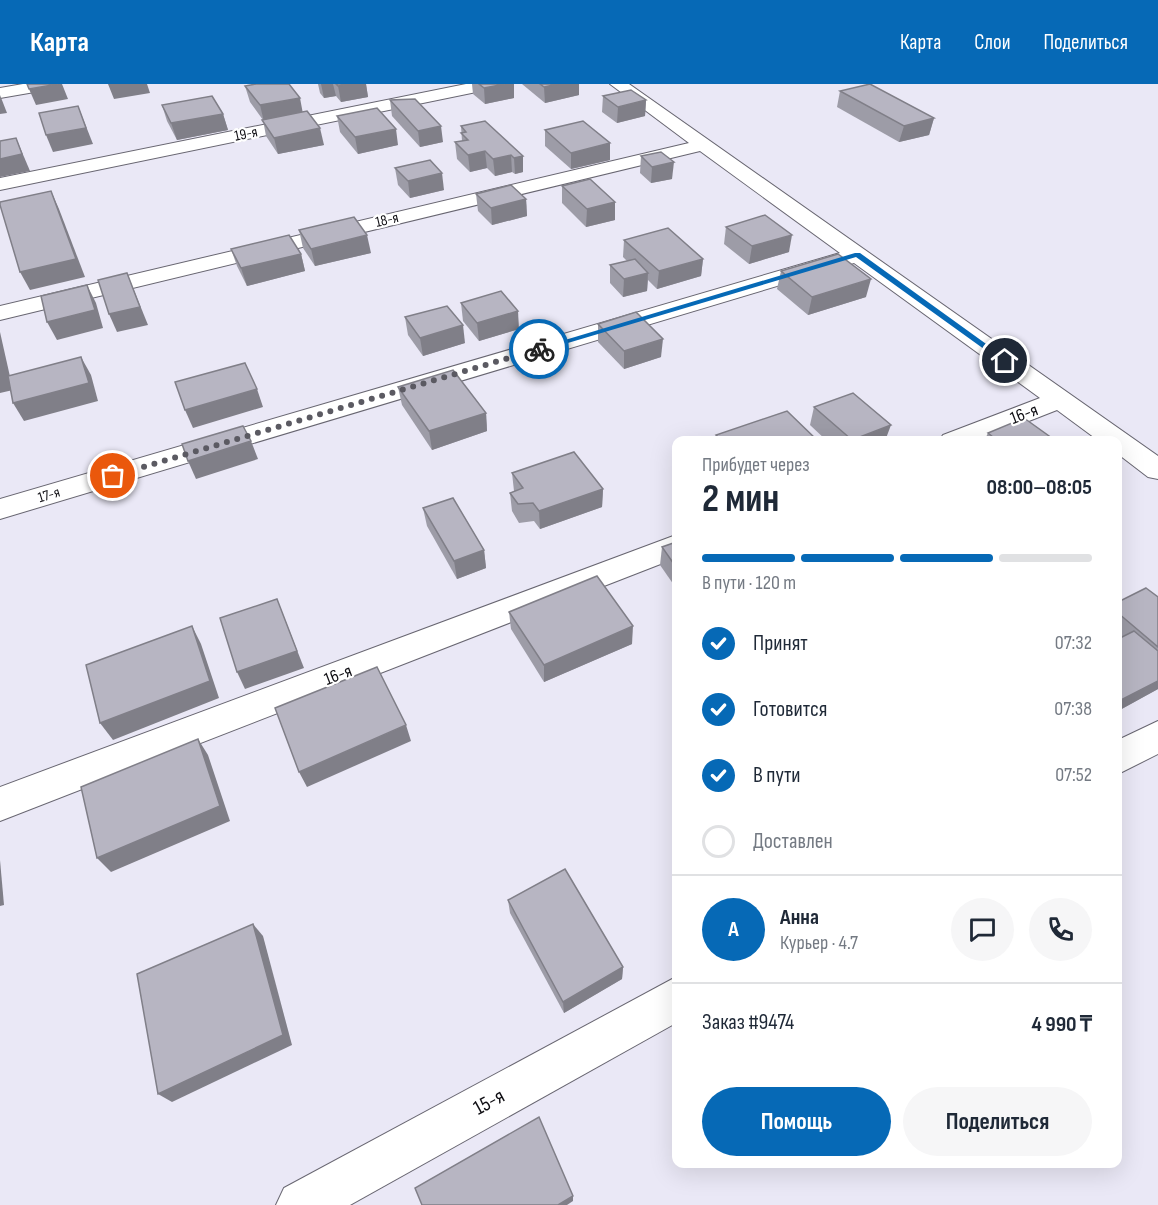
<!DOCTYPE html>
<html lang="ru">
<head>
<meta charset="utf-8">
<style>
  :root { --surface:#fff; --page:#f6f6f7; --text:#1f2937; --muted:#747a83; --line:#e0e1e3; --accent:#0669b6 }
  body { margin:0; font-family:"Sofia Sans Condensed",sans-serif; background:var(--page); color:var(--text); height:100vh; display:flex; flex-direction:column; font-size:22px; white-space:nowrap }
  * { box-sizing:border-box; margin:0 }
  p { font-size:20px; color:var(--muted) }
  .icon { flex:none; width:33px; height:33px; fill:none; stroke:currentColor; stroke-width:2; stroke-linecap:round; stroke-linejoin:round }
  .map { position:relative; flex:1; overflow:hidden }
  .panel { position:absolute; left:672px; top:352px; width:450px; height:732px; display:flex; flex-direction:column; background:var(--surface); border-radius:12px; box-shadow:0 6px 24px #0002 }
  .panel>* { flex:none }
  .pin { position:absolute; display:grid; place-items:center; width:51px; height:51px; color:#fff; margin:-26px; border:3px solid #fff; border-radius:50%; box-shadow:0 2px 6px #0007 }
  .courier { position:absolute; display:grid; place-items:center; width:60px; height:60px; margin:-30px; border:4px solid #0669b6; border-radius:50%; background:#fff; color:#222; box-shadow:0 2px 8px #0007 }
  .overview em { font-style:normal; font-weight:700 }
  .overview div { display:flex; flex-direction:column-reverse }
  .overview { display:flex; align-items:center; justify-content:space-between; height:102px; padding:0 30px }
  h1 { font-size:39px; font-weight:700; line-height:45px }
  .bar { display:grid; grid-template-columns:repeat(4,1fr); gap:9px 6px; align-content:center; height:72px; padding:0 30px }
  .bar i { height:8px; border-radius:4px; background:var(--line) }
  .bar .active { background:var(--accent) }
  .bar p { grid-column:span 4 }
  .line { display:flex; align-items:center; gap:15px; padding:0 30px; border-top:2px solid var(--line) }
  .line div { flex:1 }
  .round { display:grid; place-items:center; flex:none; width:63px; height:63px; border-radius:32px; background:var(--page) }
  ol { padding:0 30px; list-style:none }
  li { display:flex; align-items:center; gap:18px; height:66px }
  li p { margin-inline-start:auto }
  li .icon { padding:6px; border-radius:50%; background:var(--accent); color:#fff; stroke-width:4 }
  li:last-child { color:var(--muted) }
  li i { width:33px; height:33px; border:3px solid var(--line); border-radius:50% }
  .primary-button { display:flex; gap:12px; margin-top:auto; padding:12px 30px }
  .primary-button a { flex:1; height:69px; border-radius:36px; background:var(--accent); color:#fff; font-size:24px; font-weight:700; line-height:69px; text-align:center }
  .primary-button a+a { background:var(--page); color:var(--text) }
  header { display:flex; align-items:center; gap:36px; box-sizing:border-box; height:84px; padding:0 30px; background:var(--accent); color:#fff }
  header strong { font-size:28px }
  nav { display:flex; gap:33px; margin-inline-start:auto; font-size:21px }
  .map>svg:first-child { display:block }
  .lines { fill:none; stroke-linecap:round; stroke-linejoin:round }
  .minor-casing { stroke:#686671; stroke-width:2 }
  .minor { fill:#fff; fill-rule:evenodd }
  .wall { fill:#9d9ca7 }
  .shaded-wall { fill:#807f88 }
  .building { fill:#b7b5c2; stroke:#807f88; stroke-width:1.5 }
  .route { fill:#0669b6 }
  .done { stroke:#5b5a62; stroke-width:6; stroke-dasharray:0 10.8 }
  .labels { text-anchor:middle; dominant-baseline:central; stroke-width:4.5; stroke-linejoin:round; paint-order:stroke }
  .far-street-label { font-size:15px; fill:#0e0d12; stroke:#fff }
  .street-label { font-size:18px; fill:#0e0d12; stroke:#fff }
  .near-street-label { font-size:21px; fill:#0e0d12; stroke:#fff }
</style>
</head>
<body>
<header>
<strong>Карта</strong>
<nav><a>Карта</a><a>Слои</a><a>Поделиться</a></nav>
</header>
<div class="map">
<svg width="1158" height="1121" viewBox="0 0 1158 1121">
  <rect width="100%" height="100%" fill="#eae8f6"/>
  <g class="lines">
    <defs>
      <g id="minor">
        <path d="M23,0H60L52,5L0,14V4Z"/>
        <path d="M466,0H499L491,5L0,106V94Z"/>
        <path d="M610,0H629L1158,372V395L1148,393L1118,370V357H1099L1057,326L978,357H939L943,351L1040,314L854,179L0,435V415L840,169L700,67L0,236V222L689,59Z"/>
        <path d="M676,451V474L0,737V703Z"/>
        <path d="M1158,637V670L1118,690V656Z"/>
        <path d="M676,893V939L350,1121H276L284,1104Z"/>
      </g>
    </defs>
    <!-- minor casing -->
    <use href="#minor" class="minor-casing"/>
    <!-- minor -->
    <use href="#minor" class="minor"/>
  </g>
  <!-- wall -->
  <g class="wall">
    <path d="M318,0H366L368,13L341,18L336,12L324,14L320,9Z"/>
    <path d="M472,0H514V14L485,20L473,10Z"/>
    <path d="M522,0H579V11L545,19Z"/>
    <path d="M245,2L303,28L324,61L278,70L266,52L263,36L250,18Z"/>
    <path d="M840,7L934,34L929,51L899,58L837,23Z"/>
    <path d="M603,12L646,16L645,32L617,39L602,28Z"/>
    <path d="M390,16L443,58L420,63L392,32Z"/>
    <path d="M162,21L223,30L228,46L177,56L167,37Z"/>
    <path d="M337,32L398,61L358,70L340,48Z"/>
    <path d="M461,42L523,72V88L515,90L512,88L495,92L487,84L470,88L457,75L455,58L462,57Z"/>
    <path d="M545,46L610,59V76L571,85L545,62Z"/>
    <path d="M641,72L672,95L651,99L640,89Z"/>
    <path d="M395,84L444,106L410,114L398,101Z"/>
    <path d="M562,102L615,118V136L586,143L562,119Z"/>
    <path d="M476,110L526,115L527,132L492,141L478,127Z"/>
    <path d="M726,143L789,168L749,180L724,160Z"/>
    <path d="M299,146L371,169L315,182L303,164Z"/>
    <path d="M624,156L703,175L701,192L657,205L648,196L647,207L623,213L610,199V181L627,177L623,173Z"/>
    <path d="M231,165L301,170L305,187L247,202L237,182Z"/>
    <path d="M781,187L866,213L808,231L777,205Z"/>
    <path d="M461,219L519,245L479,257L463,237Z"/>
    <path d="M405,233L465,259L423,272L408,251Z"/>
    <path d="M598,240L661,273L624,285L598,258Z"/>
    <path d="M398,303L486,329L487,347L432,366L402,321Z"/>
    <path d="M814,323L885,357H827L810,341Z"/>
    <path d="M988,349L1056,357H984Z"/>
    <path d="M716,351L818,357H715Z"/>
    <path d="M512,389L603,405L602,423L540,445L534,437L519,439L512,427L510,409L514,407Z"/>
    <path d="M423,424L484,466L486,484L457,495L427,442Z"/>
    <path d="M676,458V504L660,481L662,463Z"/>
    <path d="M1158,513V605L1118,627V518Z"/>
    <path d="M509,528L632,560L544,598L511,545Z"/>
    <path d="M508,816L623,883L622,895L564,929L510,829Z"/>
  </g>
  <!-- shaded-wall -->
  <g class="shaded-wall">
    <path d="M58,0H62L68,15L36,21L29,5Z"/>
    <path d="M108,0H147L150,9L114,15Z"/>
    <path d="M321,0H333L336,12L324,14Z"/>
    <path d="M351,0H366L368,13L341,18L338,2Z"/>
    <path d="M505,0H514V14L485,20L484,4Z"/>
    <path d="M558,0H579V11L545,19L544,3Z"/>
    <path d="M0,11L7,29L0,30Z"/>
    <path d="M300,14L303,30L264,38L260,21Z"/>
    <path d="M646,16L645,32L617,39L618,23Z"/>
    <path d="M78,22L93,60L53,68L46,51Z"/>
    <path d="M223,30L228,46L177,56L171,39Z"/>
    <path d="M934,34L929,51L899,58L904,42Z"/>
    <path d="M441,42L443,58L420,63L418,47Z"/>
    <path d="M320,44L324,61L278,70L274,54Z"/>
    <path d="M396,45L398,61L358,70L355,53Z"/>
    <path d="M16,54L30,87L0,93V75Z"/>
    <path d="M610,59V76L571,85V69Z"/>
    <path d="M485,67L487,84L470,88L468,71Z"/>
    <path d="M511,71L512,88L495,92L493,75Z"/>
    <path d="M523,72V88L515,90L514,74Z"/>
    <path d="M674,78L672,95L651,99L652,83Z"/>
    <path d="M442,89L444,106L410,114L408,97Z"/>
    <path d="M51,107L59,125L85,193L30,206L20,188Z"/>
    <path d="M526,115L527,132L492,141L491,124Z"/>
    <path d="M615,118V136L586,143L587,125Z"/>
    <path d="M367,151L371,169L315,182L311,165Z"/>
    <path d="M792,151L789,168L749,180L752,162Z"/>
    <path d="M301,170L305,187L247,202L241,184Z"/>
    <path d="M703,175L701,192L657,205L659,187Z"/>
    <path d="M127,189L148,241L117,248L109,230Z"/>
    <path d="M648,189L647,207L623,213L624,195Z"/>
    <path d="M871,195L866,213L808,231L812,213Z"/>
    <path d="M87,201L96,219L103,244L57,256L47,238Z"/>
    <path d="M518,227L519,245L479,257L477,239Z"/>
    <path d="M463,241L465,259L423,272L420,254Z"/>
    <path d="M0,248L13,306L0,309Z"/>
    <path d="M663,255L661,273L624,285V267Z"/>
    <path d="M81,273L91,291L98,317L24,337L13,319Z"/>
    <path d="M257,305L263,323L193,344L185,326Z"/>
    <path d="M486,329L487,347L432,366L429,347Z"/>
    <path d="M891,341L885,357H852V356Z"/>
    <path d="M251,357L258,375L196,395L188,377Z"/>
    <path d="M603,405L602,423L540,445L539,427Z"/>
    <path d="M484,466L486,484L457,495L454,477Z"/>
    <path d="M277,515L304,584L245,605L237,588Z"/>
    <path d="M192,542L201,560L219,614L113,656L100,639Z"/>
    <path d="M633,542L632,560L544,598V581Z"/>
    <path d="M1158,597V605L1118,627V620L1119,617Z"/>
    <path d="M406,641L411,657L307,703L299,688Z"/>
    <path d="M198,655L208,671L230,737L111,788L97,774Z"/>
    <path d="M0,776L4,821L0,822Z"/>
    <path d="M253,840L263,852L292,961L172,1018L158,1010Z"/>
    <path d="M623,883L622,895L564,929L563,918Z"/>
    <path d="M573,1112V1117L567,1121H558Z"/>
  </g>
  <!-- building -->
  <g class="building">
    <path d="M27,0H58L29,5Z"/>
    <path d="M256,0H289L300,14L260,21L245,2Z"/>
    <path d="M336,0H351L338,2Z"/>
    <path d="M479,0H505L484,4Z"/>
    <path d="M540,0H558L544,3Z"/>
    <path d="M870,0L934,34L904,42L840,7Z"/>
    <path d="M631,6L646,16L618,23L603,12Z"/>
    <path d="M212,12L223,30L171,39L162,21Z"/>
    <path d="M415,15L441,42L418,47L390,16Z"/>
    <path d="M78,22L86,44L46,51L39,29Z"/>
    <path d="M377,24L396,45L355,53L337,32Z"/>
    <path d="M307,27L320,44L274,54L262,36Z"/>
    <path d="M485,37L523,72L514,74L511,71L493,75L485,67L468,71L455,58L468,56L461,49L466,48L461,42Z"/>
    <path d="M583,37L610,59L571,69L545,46Z"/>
    <path d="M16,54L22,70L0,75V57Z"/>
    <path d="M661,68L674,78L652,83L641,72Z"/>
    <path d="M430,76L442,89L408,97L395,84Z"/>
    <path d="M590,95L615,118L587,125L562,102Z"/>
    <path d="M511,101L526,115L491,124L476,110Z"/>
    <path d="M51,107L76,175L20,188L0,121V118Z"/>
    <path d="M765,131L792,151L752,162L726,143Z"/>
    <path d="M354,133L367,151L311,165L299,146Z"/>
    <path d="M668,144L703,175L659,187L624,156Z"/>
    <path d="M289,151L301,170L241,184L231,165Z"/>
    <path d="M838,170L871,195L812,213L781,187Z"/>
    <path d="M635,175L648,189L624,195L610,181Z"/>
    <path d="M127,189L140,223L109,230L98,196Z"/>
    <path d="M87,201L95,226L47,238L41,212Z"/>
    <path d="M501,207L518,227L477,239L461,219Z"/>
    <path d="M447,222L463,241L420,254L405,233Z"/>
    <path d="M636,228L663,255L624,267L598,240Z"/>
    <path d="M81,273L89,299L13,319L8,292Z"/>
    <path d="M245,279L257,305L185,326L175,298Z"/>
    <path d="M453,286L486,329L429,347L398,303Z"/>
    <path d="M853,309L891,341L852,356L814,323Z"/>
    <path d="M787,327L818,357H722L716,351Z"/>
    <path d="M1024,334L1056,357H998L988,349Z"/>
    <path d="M243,342L251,357L188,377L182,360Z"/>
    <path d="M574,368L603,405L539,427L533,419L518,420L510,409L523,404L512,389Z"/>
    <path d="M453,414L484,466L454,477L423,424Z"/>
    <path d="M676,458V483L662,463Z"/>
    <path d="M597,492L633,542L544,581L509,528Z"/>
    <path d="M1146,504L1158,513V563L1118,529V518Z"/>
    <path d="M277,515L297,567L237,588L220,534Z"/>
    <path d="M192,542L210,597L100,639L86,581Z"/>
    <path d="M1134,547L1158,567V597L1119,617L1118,616V555Z"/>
    <path d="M377,583L406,641L299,688L275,624Z"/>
    <path d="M198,655L220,722L97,774L81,703Z"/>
    <path d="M565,785L623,883L563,918L508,816Z"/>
    <path d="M253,840L283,951L158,1010L137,890Z"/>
    <path d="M539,1033L573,1112L558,1121H422L415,1104Z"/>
  </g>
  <!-- route -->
  <path class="route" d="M855,169H860L1007,275V278H1002L856,173L541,267L535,265Z"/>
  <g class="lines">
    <!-- done -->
    <path class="done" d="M113,392L539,265"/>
  </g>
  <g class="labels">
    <!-- far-street labels -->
    <g class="far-street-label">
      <text transform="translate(246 50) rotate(-12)">19-я</text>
      <text transform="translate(387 136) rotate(-13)">18-я</text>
      <text transform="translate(49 411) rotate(-17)">17-я</text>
    </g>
    <!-- street labels -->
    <g class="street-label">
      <text transform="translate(1024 330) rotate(-21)">16-я</text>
      <text transform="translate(338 591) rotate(-21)">16-я</text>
    </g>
    <!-- near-street labels -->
    <g class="near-street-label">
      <text transform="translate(489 1018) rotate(-29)">15-я</text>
    </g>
  </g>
</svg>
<div class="pin" style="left:113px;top:392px;background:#ea580c"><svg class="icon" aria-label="bag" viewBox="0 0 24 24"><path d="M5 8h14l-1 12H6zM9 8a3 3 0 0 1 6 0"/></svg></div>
<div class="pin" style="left:1005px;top:277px;background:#1f2937"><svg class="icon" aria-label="home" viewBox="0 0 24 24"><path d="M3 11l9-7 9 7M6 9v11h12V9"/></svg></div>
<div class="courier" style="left:539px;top:265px"><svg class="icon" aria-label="bike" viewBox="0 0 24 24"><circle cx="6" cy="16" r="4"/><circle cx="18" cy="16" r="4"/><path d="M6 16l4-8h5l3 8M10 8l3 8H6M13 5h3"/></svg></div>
<section class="panel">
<div class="overview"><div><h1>2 мин</h1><p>Прибудет через</p></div><em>08:00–08:05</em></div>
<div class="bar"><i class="active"></i><i class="active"></i><i class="active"></i><i></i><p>В пути · 120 m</p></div>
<ol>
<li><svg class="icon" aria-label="check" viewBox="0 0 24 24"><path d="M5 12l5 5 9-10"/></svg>Принят<p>07:32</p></li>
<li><svg class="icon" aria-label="check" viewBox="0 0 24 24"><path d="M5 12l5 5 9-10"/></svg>Готовится<p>07:38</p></li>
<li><svg class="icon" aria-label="check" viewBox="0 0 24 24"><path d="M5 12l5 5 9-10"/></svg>В пути<p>07:52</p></li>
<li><i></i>Доставлен</li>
</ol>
<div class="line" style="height:108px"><b class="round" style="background:var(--accent);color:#fff">А</b><div><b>Анна</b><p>Курьер · 4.7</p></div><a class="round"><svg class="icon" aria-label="chat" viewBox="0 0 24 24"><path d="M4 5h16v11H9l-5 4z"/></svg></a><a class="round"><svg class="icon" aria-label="phone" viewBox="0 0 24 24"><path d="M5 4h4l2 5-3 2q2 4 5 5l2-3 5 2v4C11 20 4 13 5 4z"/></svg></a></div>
<div class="line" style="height:78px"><div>Заказ #9474</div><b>4 990 ₸</b></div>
<div class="primary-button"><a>Помощь</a><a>Поделиться</a></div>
</section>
</div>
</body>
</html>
